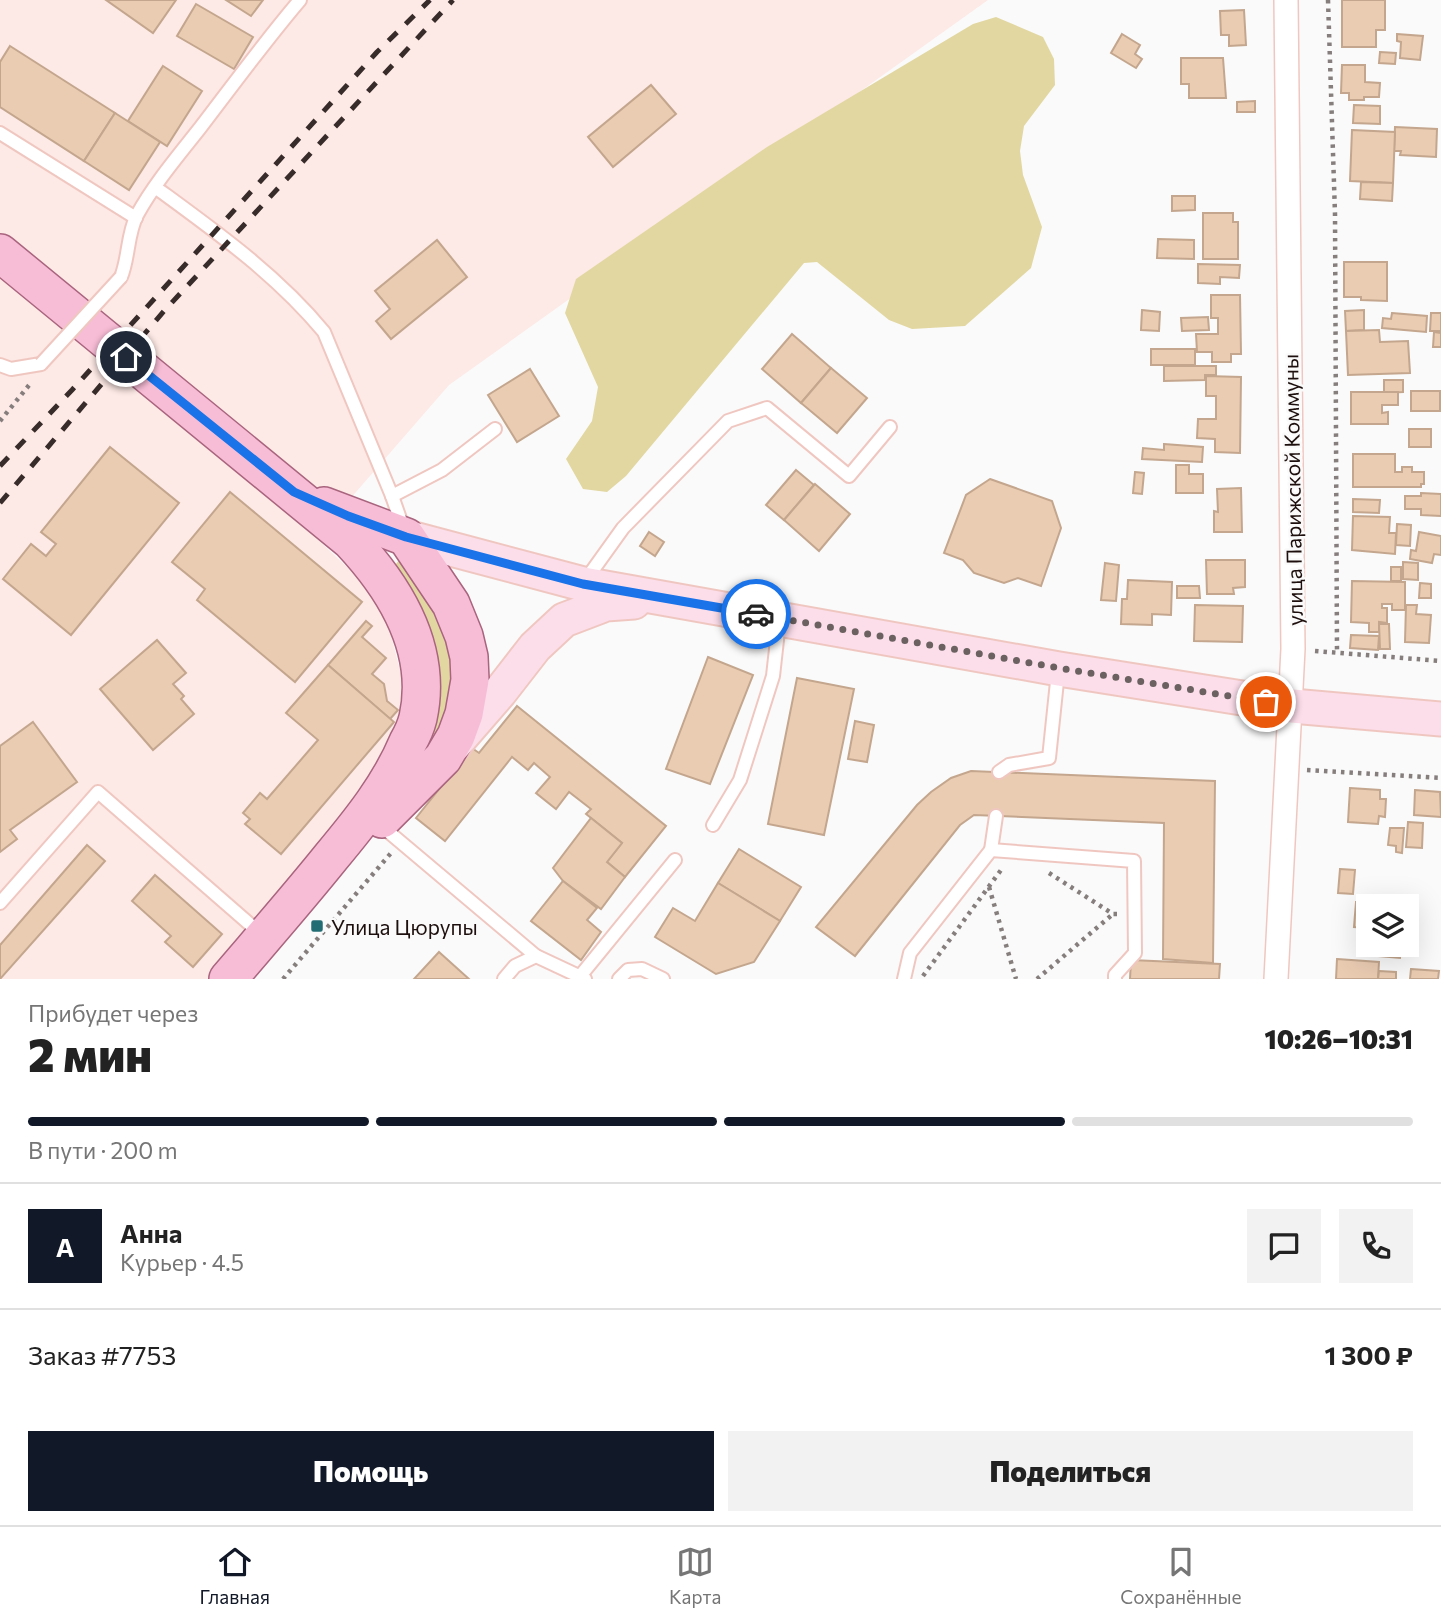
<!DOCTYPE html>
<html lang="ru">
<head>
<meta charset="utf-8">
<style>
  :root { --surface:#fff; --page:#f2f2f2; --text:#222; --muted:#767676; --line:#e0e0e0; --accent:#111827 }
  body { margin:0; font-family:Commissioner,sans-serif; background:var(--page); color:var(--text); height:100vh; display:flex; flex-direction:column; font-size:26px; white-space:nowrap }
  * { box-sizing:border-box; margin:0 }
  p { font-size:23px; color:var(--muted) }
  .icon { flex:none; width:38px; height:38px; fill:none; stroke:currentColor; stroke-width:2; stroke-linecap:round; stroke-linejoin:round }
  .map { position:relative; height:979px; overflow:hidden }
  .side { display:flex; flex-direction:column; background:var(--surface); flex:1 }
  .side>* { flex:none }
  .fabs { position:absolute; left:1356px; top:894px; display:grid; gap:14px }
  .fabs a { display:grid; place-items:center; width:63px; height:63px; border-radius:0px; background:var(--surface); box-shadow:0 7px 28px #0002; font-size:35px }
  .pin { position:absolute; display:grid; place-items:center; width:60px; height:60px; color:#fff; margin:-30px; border:4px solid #fff; border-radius:50%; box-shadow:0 2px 7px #0007 }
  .courier { position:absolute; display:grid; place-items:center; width:70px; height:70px; margin:-35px; border:5px solid #1a73e8; border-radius:50%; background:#fff; color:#222; box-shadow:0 2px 9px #0007 }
  .headline em { font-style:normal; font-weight:800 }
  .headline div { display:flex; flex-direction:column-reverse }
  .headline { display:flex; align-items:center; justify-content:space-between; height:119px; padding:0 28px }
  h1 { font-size:46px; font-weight:800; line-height:52px }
  .bar { display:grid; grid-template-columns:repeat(4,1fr); gap:10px 7px; align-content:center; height:84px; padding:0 28px }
  .bar i { height:9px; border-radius:5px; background:var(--line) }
  .bar .active { background:var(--accent) }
  .bar p { grid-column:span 4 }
  .line { display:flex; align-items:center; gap:18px; padding:0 28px; border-top:2px solid var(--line) }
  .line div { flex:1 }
  .round { display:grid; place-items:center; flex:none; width:74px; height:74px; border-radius:0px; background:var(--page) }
  .cta { display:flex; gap:14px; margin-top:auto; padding:14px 28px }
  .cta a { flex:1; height:80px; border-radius:0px; background:var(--accent); color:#fff; font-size:28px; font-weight:800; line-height:80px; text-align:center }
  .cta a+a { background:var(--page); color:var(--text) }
  .tabs { display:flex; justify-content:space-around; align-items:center; height:98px; border-top:2px solid var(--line); background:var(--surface); font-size:19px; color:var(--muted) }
  .tabs a { display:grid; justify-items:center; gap:4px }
  .tabs .active { color:var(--accent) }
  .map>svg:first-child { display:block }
  .built { fill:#fde9e5 }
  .green { fill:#e2d7a1 }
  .building { fill:#eaccb2; stroke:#c3a68d; stroke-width:2 }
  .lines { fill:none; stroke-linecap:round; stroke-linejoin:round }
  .lane-casing { stroke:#f0c7c0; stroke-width:16 }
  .street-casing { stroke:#f0c7c0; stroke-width:26 }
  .secondary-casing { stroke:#f0c7c0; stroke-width:37 }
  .primary-casing { stroke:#a9647e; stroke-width:40 }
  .path { stroke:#857e7d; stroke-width:4.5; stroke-dasharray:3.5 5; stroke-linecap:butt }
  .lane { stroke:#fff; stroke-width:12 }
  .street { stroke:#fff; stroke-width:23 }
  .secondary { stroke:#fcdeeb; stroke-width:33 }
  .primary { stroke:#f8bdd6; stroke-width:37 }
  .rail { stroke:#382c2a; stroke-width:5; stroke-dasharray:12 12; stroke-linecap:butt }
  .lane-bridge-casing { stroke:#f0c7c0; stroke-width:16; stroke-linecap:butt }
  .lane-bridge { stroke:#fff; stroke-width:12 }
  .done { stroke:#6a6160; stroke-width:7; stroke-dasharray:0 12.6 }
  .route { stroke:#1a73e8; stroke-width:9 }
  .poi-dot { fill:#226d73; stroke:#fafafa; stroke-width:2.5 }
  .labels { text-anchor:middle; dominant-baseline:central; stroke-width:5; stroke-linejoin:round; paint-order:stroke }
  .street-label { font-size:21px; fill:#1d0f0d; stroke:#fafafa }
  .poi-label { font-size:21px; fill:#1d0f0d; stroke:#fafafa; text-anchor:start }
</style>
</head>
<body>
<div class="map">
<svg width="1441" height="979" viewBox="0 0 1441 979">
  <rect width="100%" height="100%" fill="#fafafa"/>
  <!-- built -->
  <path class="built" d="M0,0H988L449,385L316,538L382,600L406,694L396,793L238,979H0Z"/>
  <!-- green -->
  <g class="green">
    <path d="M996,17L1043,37L1054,59L1055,85L1024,126L1020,151L1023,175L1042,227L1031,268L965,326L912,329L889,320L817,262L804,263L626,476L607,492L583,489L566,459L592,421L598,387L565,313L576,279L767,147L973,24Z"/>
    <path d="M399,560H405L422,578L452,652L454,705L418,770L396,564Z"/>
  </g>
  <!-- building -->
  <g class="building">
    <path d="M106,0H176L153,33Z"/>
    <path d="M226,0H263L251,16Z"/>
    <path d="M1342,0H1385V30H1376V47H1342Z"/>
    <path d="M196,4L253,37L234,69L177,36Z"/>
    <path d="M1244,10L1246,45L1229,46V35H1221L1220,11Z"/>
    <path d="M1122,34L1140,45L1135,54L1142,59L1136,68L1111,53Z"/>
    <path d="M1397,34L1423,36L1420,60L1400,58L1401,42L1397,41Z"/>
    <path d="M10,46L115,113L84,161L0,107V62Z"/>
    <path d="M1380,52L1396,53L1395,64L1379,63Z"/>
    <path d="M1181,58H1223L1226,98H1189V84H1181Z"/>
    <path d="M1342,65H1365V82L1380,83L1379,97H1364V100H1349V93H1341Z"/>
    <path d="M163,66L202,91L167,146L128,121Z"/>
    <path d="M651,85L676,114L613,167L588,137Z"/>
    <path d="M1255,101V112H1237V102Z"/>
    <path d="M1354,105L1380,106V124L1353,123Z"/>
    <path d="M115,113L160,142L129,190L84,161Z"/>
    <path d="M1395,127L1437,129L1436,157L1400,155L1401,151H1394Z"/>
    <path d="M1352,130L1395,132L1393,183L1350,181Z"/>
    <path d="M1361,182L1393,183L1392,201L1360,199Z"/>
    <path d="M1172,196H1195V210L1172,211Z"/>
    <path d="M1203,213H1233V222H1238V259H1203Z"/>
    <path d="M1158,239L1194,240V259L1157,258Z"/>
    <path d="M437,240L467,277L391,339L376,321L390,309L375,291Z"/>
    <path d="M1344,262H1387V301L1361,300V297H1344Z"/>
    <path d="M1198,264L1240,265L1239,278L1220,277V284L1198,283Z"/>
    <path d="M1211,295H1240L1241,354H1231V362H1212V352H1197L1196,334H1218V318H1211Z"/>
    <path d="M1142,310L1160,312L1159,331L1141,330Z"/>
    <path d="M1364,310V330L1346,331L1345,311Z"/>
    <path d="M1392,313L1427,316L1426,332L1382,328L1383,318L1391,319Z"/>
    <path d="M1431,313H1441V331H1430Z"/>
    <path d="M1208,317L1209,330L1182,331L1181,318Z"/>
    <path d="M1379,330L1380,342L1408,341L1410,373L1348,375L1346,331Z"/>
    <path d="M1434,332L1441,333V347H1433Z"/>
    <path d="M792,334L831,368L801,403L762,369Z"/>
    <rect x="1151" y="349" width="44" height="16"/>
    <path d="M1164,366H1216V375H1205V380L1164,381Z"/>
    <path d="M831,368L867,398L837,433L801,403Z"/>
    <path d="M530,369L559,416L517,442L488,395Z"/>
    <path d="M1206,376L1241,377L1240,453L1215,452V439L1197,438L1198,419H1216V396H1206Z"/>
    <path d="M1384,380H1403V392L1384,393Z"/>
    <rect x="1411" y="391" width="29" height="20"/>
    <path d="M1351,392H1398V405H1382V413L1388,412V424H1351Z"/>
    <rect x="1409" y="429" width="22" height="18"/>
    <path d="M1164,444L1203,447L1202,462L1142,459L1143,448L1164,450Z"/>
    <path d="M110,447L179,503L71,635L3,579L31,544L46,556L56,544L41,532Z"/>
    <path d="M1353,454H1395V472H1402V467H1412V472H1424V484H1421V487H1353Z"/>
    <path d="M1176,465H1189V474H1203V493H1176Z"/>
    <path d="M796,470L814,485L784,520L766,505Z"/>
    <path d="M1135,472L1144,473L1142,494L1133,493Z"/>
    <path d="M990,479L1052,501L1061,528L1041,586L1018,578L1004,583L974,573L963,560L944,553L966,495Z"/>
    <path d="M815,484L850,514L819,551L784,520Z"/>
    <path d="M1241,488L1242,532H1214V511L1218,512L1217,489Z"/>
    <path d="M230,492L362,602L295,682L197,600L205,589L172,562Z"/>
    <path d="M1421,493L1441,494V516L1421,515V509H1405V496H1421Z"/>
    <path d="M1353,499L1380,500L1379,513L1353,512Z"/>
    <path d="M1353,516L1390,517L1389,533H1396L1395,554L1352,550Z"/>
    <path d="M1397,524L1411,525L1410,546L1396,545Z"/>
    <path d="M649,532L664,542L655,556L640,546Z"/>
    <path d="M1419,532L1441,536V555L1434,554L1432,563L1410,559L1411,550L1416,551Z"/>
    <path d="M1206,560H1245V587L1233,588L1234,594H1207Z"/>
    <path d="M1403,562L1418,563V580L1403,579Z"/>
    <path d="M1105,563L1119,565L1116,601L1101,600Z"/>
    <rect x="1391" y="567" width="10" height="14"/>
    <path d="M1128,580L1172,582L1171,615L1152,614V625L1121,624L1122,599H1127Z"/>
    <path d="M1352,581L1405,582V610H1392V604H1382V608H1387V623L1379,622V632H1369V623L1351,622Z"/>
    <path d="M1420,583L1431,584V598H1419Z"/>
    <path d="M1177,586H1199L1200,598H1177Z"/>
    <path d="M1195,605L1243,606L1242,642L1194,641Z"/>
    <path d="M1406,605H1417L1416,614L1431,615L1429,643L1405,642Z"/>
    <path d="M366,621L372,626L362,637L386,658L372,674L384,684L387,701L398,710L390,719L328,665Z"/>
    <path d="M1379,624H1389L1390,649H1380Z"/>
    <path d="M1351,635L1379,636L1378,650L1350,648Z"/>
    <path d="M157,640L186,673L173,684L184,696L181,699L194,714L153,750L100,689Z"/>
    <path d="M708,657L753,675L710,784L666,769Z"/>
    <path d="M328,665L394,722L281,854L245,824L250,819L243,813L260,793L267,799L318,740L286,713Z"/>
    <path d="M797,678L854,689L824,835L768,824Z"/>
    <path d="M517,706L666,826L625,877L607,862L622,843L586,814L591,809L569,792L556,809L536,793L550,777L534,763L528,770L512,757L445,841L416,818L472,748L479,753Z"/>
    <path d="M855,721L874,725L867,762L848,759Z"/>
    <path d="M33,722L77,782L10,830L17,839L0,852V746Z"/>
    <path d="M971,771L1215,781L1213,963L1163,959L1164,823L974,815L960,825L855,956L816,927L917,805L931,792L951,778Z"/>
    <path d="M1350,788L1380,790V799H1386L1385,817L1379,816L1378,824L1348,822Z"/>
    <path d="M1415,790L1440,792L1441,817L1414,815Z"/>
    <path d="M591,818L622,843L607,862L625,877L601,909L563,881L553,868Z"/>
    <path d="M1408,822L1423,823L1422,848L1406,847Z"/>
    <path d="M1390,828H1404L1402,853L1396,852V846L1388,845Z"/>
    <path d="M87,845L105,861L0,979V945Z"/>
    <path d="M739,849L801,887L780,921L718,883Z"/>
    <path d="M1340,869L1355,870L1353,894L1338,893Z"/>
    <path d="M155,875L222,934L193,967L165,942L171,936L132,901Z"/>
    <path d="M563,881L597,908L587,920L601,932L581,960L531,921Z"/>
    <path d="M718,883L780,921L754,962L716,974L655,937L673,908L695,921Z"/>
    <path d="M1356,902L1370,903L1368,928L1354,927Z"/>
    <path d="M1379,945H1401L1400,958L1379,956Z"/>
    <path d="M439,952L469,979H414Z"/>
    <path d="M1337,959L1379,962L1378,979H1336Z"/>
    <path d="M1131,960L1220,964L1219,979H1130Z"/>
    <path d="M1411,969L1439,971L1438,979H1410Z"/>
    <path d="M1379,971L1396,972V979H1378Z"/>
  </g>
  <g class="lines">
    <defs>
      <g id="lane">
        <path d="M0,133L136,218"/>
        <path d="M155,187C215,231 276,274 324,332L392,496L404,530"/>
        <path d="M121,277C129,258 127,234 137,215C154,184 178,156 200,128C233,85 265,41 300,0"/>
        <path d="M0,365L11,369L41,364"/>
        <path d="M392,496L442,470L495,429"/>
        <path d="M585,581L623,528L728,421L767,408L849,476L890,427"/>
        <path d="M999,772L1009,765L1049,758L1058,672"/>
        <path d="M378,823L536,956"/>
        <path d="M713,825L740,780L773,676L779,622"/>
        <path d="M991,850L996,816"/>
        <path d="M0,903L98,792L261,934"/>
        <path d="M581,975L675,860"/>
        <path d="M504,979L515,966L536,956L585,979"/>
        <path d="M619,979L628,970L642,969L663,979"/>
        <path d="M904,979L910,953L991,850L1134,861L1135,953L1115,975V979"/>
      </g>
      <path id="street" d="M1276,979L1293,649L1286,0"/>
      <g id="secondary">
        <path d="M406,537L583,584L1059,669L1292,706L1441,719"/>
        <path d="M454,745L500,692L535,647L564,620L606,604L634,602"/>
      </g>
      <g id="primary">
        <path d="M0,253L351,541C395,588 433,650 418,718C416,726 412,735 408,742C390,785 361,821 331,857C298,898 263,938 228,979"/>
        <path d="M324,506L406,537L451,604L464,636L469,657L470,680L464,714L456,736L443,758L382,819"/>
      </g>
    </defs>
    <!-- lane casing -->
    <use href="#lane" class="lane-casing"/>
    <!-- street casing -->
    <use href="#street" class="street-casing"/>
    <!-- secondary casing -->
    <use href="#secondary" class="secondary-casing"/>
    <!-- primary casing -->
    <use href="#primary" class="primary-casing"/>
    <!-- path -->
    <g class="path">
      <path d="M1328,0L1335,214L1337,653"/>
      <path d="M0,421L30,384"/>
      <path d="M1315,651L1441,661"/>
      <path d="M1307,770L1441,778"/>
      <path d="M1049,873L1113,914H1120"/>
      <path d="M989,887L1016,979"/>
      <path d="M923,976L1001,870"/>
      <path d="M283,979L391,853"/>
      <path d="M1037,979L1113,914"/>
    </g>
    <!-- lane -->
    <use href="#lane" class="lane"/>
    <!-- street -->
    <use href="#street" class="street"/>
    <!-- secondary -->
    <use href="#secondary" class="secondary"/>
    <!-- primary -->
    <use href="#primary" class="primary"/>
    <!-- rail -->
    <g class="rail">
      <path d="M0,466L72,390L377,52L430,0"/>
      <path d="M0,503L164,311L453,0"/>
    </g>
    <defs>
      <path id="lane-bridge" d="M41,364L121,277"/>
    </defs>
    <!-- lane-bridge casing -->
    <use href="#lane-bridge" class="lane-bridge-casing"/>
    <!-- lane-bridge -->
    <use href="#lane-bridge" class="lane-bridge"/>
  </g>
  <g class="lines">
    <!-- done -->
    <path class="done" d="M756,614L1059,668L1266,702"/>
    <!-- route -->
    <path class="route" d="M126,357L294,492L348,516L406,537L583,584L756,614"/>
  </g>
  <!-- markers -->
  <rect class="poi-dot" x="310" y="919" width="14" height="14" rx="3.5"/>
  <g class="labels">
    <!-- street labels -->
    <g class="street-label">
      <text transform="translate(1292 490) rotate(-91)">улица Парижской Коммуны</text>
    </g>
    <!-- poi labels -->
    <g class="poi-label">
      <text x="331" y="926">Улица Цюрупы</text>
    </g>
  </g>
</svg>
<div class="fabs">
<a><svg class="icon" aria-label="layers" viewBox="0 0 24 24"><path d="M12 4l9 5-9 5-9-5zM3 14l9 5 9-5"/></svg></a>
</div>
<div class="pin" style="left:1266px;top:702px;background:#ea580c"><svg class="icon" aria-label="bag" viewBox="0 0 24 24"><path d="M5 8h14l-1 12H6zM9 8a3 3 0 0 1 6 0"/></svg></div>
<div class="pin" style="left:126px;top:357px;background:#1f2937"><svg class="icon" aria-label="home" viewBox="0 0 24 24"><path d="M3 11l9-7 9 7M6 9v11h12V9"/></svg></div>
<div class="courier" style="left:756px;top:614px"><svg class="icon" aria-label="car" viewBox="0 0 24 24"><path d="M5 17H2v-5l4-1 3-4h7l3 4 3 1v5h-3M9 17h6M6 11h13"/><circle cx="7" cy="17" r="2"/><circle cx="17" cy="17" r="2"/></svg></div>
</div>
<section class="side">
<div class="headline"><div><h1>2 мин</h1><p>Прибудет через</p></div><em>10:26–10:31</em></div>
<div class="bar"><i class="active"></i><i class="active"></i><i class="active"></i><i></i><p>В пути · 200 m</p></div>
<div class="line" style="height:126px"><b class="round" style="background:var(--accent);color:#fff">А</b><div><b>Анна</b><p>Курьер · 4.5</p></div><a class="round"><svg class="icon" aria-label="chat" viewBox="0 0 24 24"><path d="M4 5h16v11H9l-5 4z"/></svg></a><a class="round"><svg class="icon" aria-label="phone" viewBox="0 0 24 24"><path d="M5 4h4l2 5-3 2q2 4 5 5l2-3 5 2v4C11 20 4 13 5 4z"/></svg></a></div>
<div class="line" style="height:91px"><div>Заказ #7753</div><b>1 300 ₽</b></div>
<div class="cta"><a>Помощь</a><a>Поделиться</a></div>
</section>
<nav class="tabs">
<a class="active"><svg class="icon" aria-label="home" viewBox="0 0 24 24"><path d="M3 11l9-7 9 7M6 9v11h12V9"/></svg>Главная</a>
<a><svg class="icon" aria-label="map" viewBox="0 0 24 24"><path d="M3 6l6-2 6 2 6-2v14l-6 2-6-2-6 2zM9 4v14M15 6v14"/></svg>Карта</a>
<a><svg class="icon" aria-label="saved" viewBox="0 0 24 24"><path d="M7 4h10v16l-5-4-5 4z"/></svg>Сохранённые</a>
</nav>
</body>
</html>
